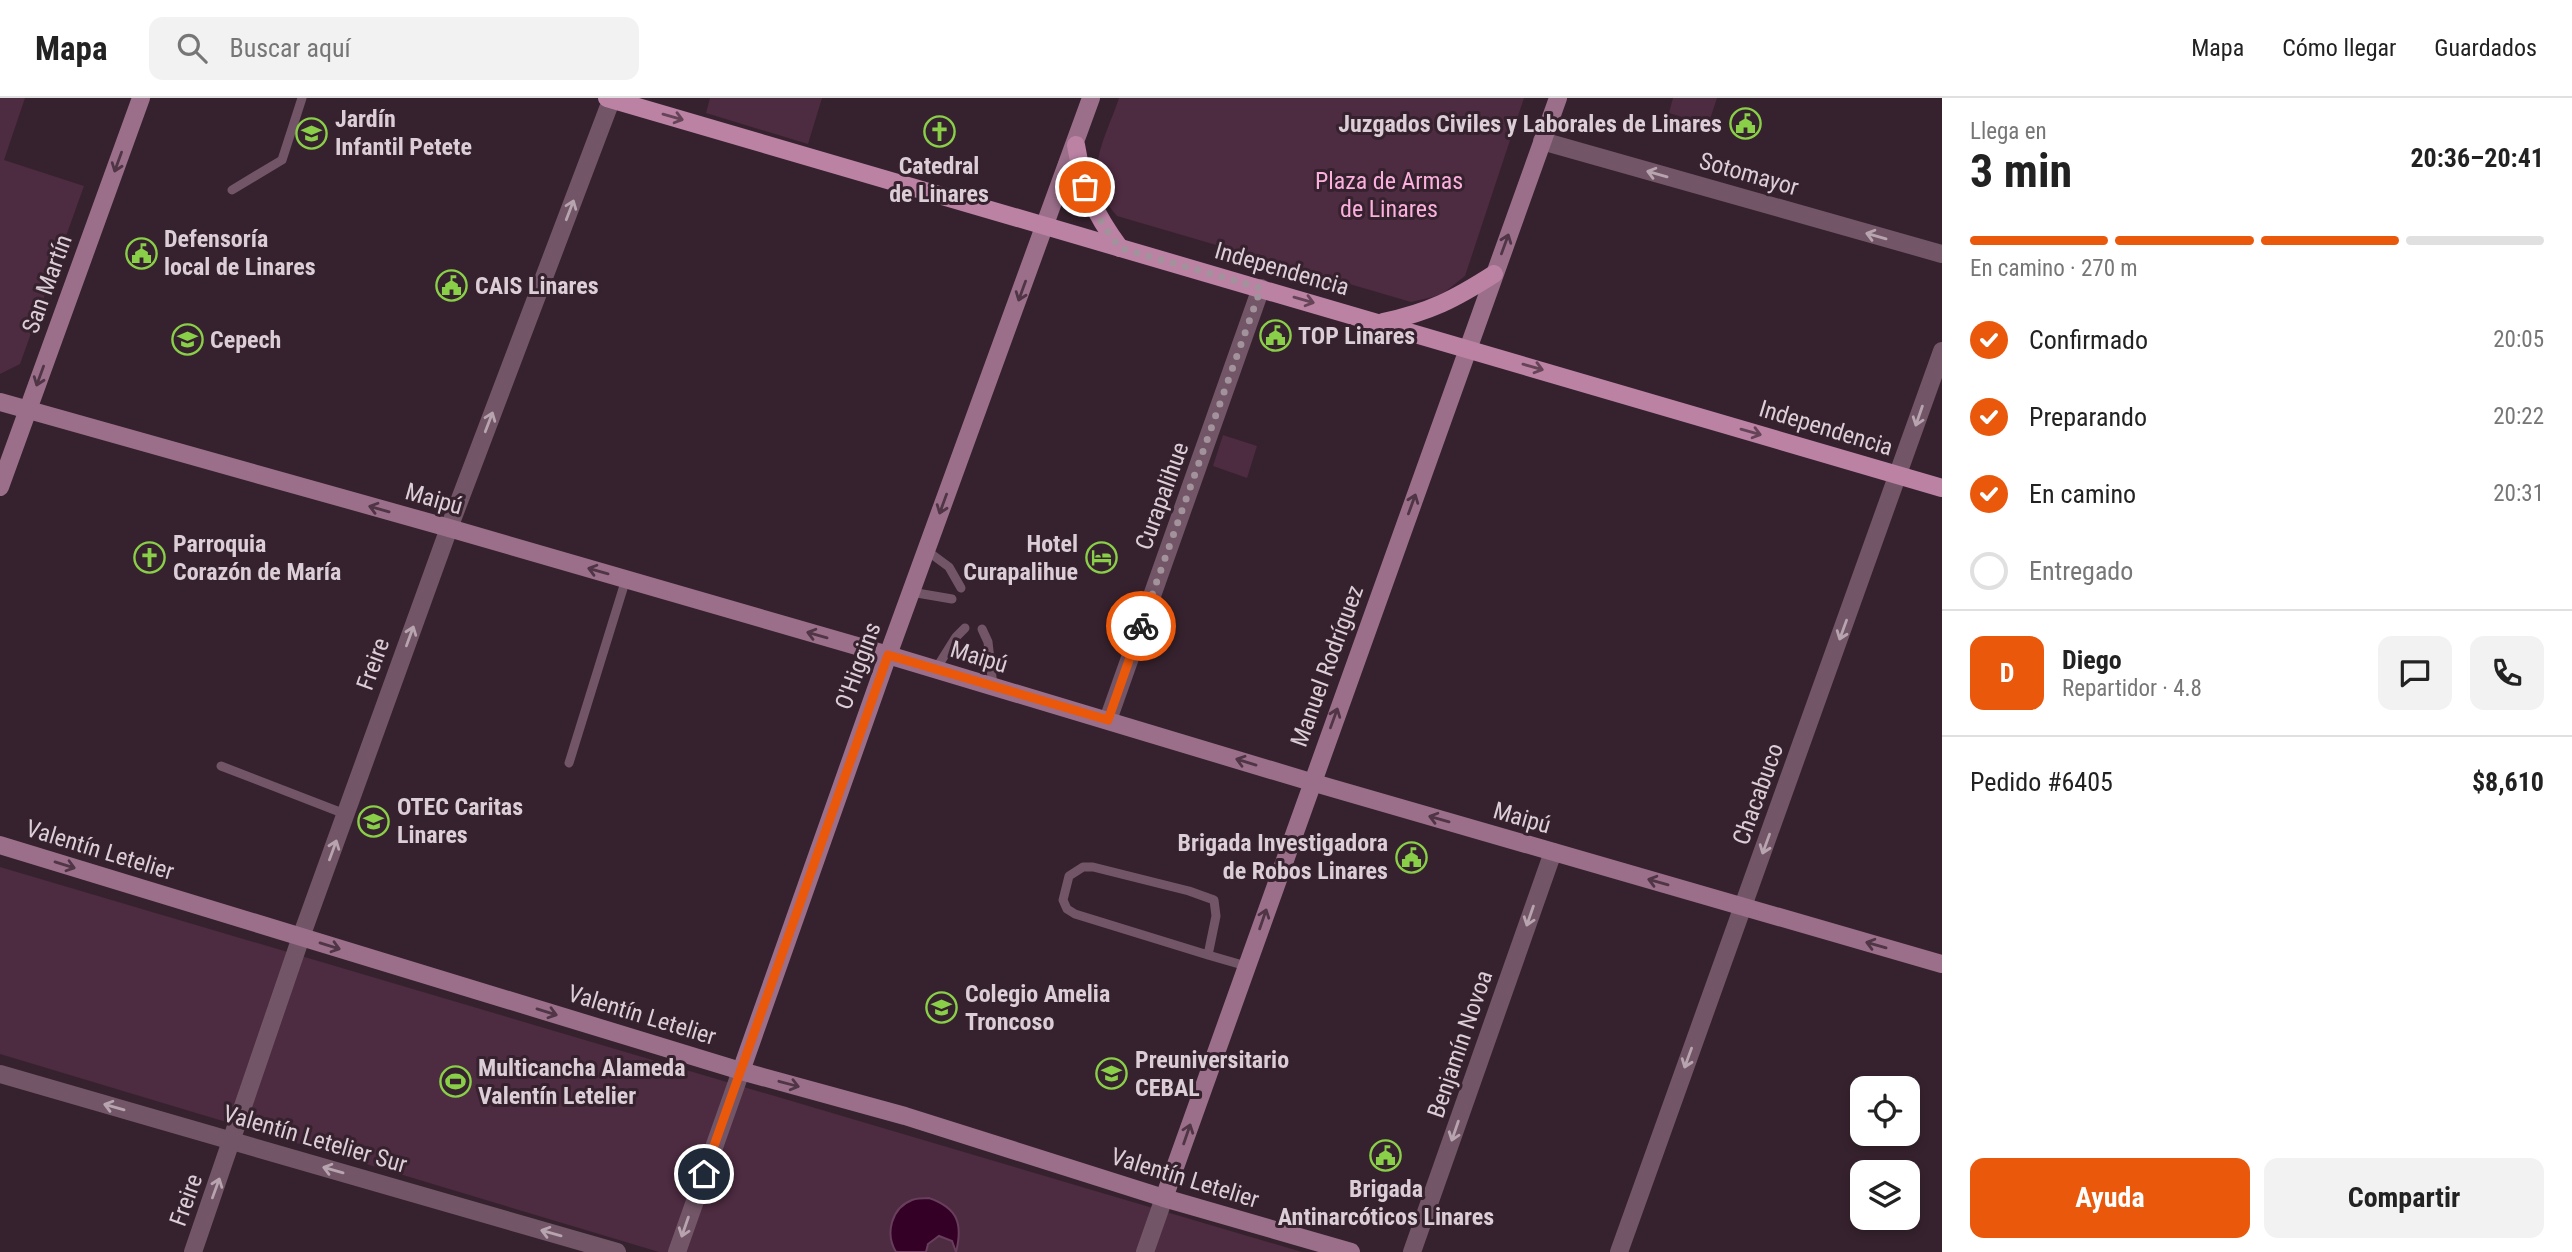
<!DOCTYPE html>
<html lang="es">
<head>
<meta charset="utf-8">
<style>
  :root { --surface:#fff; --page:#f2f2f2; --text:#222; --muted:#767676; --line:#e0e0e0; --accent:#ea580c }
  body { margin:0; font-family:"Roboto Condensed",sans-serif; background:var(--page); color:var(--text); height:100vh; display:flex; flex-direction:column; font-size:26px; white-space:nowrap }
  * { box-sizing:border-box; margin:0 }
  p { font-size:23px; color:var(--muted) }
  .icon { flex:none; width:38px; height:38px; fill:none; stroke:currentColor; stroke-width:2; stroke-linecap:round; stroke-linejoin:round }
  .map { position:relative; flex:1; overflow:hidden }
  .sheet { display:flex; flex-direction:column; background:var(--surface); width:630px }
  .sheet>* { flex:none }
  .fabs { position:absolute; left:1850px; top:978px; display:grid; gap:14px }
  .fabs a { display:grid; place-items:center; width:70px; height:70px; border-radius:14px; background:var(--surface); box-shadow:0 4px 10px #0003; font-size:35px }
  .pin { position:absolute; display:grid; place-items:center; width:60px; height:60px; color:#fff; margin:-30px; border:4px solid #fff; border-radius:50%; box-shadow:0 2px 7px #0007 }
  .courier { position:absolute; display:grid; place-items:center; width:70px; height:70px; margin:-35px; border:5px solid #ea580c; border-radius:50%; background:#fff; color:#222; box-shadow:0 2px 9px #0007 }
  .overview em { font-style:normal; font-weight:700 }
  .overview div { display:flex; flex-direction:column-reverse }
  .overview { display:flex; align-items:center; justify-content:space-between; height:119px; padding:0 28px }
  h1 { font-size:46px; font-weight:700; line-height:52px }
  .bar { display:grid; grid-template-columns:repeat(4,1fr); gap:10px 7px; align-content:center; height:84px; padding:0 28px }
  .bar i { height:9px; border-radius:5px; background:var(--line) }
  .bar .current { background:var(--accent) }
  .bar p { grid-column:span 4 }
  .line { display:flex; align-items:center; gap:18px; padding:0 28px; border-top:2px solid var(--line) }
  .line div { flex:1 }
  .round { display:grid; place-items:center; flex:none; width:74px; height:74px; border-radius:14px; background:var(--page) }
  ol { padding:0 28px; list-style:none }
  li { display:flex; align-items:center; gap:21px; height:77px }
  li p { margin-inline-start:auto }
  li .icon { padding:7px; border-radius:50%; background:var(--accent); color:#fff; stroke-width:4 }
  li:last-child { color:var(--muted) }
  li i { width:38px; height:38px; border:4px solid var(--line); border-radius:50% }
  .cta { display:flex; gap:14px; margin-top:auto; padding:14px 28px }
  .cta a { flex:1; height:80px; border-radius:14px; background:var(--accent); color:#fff; font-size:28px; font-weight:700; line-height:80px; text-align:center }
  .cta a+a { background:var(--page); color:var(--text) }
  header { display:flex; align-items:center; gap:42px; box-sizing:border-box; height:98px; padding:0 35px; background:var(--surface); border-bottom:2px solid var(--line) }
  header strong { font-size:33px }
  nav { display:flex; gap:38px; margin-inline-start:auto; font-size:24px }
  .search { width:490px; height:63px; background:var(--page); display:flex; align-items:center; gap:18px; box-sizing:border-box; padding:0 24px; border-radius:14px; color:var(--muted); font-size:26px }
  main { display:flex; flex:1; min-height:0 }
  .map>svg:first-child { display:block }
  .green { fill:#4d2b40 }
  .water { fill:#350026; stroke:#673e5b; stroke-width:2 }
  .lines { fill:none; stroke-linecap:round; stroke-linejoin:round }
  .service { stroke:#725667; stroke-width:9 }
  .minor { stroke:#725667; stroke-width:18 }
  .tertiary { stroke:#725667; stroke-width:18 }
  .secondary { stroke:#9b6f8a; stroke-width:18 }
  .primary { stroke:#bb82a4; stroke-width:18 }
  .oneway { stroke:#654457 }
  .oneway2 { stroke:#4f3545 }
  .oneway3 { stroke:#b7a4af }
  .done { stroke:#a2929b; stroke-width:7; stroke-dasharray:0 12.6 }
  .route { stroke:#ea580c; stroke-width:9 }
  .labels { text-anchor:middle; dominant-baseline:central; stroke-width:6; stroke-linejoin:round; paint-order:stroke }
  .poi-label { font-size:24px; font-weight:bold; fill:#dcced6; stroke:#36222e; text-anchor:start }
  .street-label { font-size:24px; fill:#dcced6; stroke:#36222e }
  .park-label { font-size:24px; fill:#fbb0dd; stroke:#36222e }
</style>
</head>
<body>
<header>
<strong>Mapa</strong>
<div class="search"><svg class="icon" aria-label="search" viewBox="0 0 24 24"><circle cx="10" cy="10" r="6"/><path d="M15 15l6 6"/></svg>Buscar aquí</div>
<nav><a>Mapa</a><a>Cómo llegar</a><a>Guardados</a></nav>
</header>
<main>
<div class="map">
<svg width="1942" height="1154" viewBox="0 0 1942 1154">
  <rect width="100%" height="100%" fill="#36222e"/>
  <!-- green -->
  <g class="green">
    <path d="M0,0H25L4,62L84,88L20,266L0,276Z"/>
    <path d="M710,0H822L808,46L706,15Z"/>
    <path d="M1119,0H1524L1465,178L1441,197L1411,204L1117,118C1080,76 1104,45 1119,0Z"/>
    <path d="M1673,0H1717L1708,27L1669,15Z"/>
    <path d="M1223,337L1257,348L1247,380L1213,368Z"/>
    <path d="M0,769L1302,1154H659L0,956Z"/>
  </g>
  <!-- water -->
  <path class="water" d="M929,1100C958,1110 963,1126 956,1154L952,1143L939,1138L928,1146L926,1154H896C885,1136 891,1110 912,1102C917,1100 924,1100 929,1100Z"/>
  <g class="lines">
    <!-- service -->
    <g class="service">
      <path d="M232,92L282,62L302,0"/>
      <path d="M926,452L949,469L961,490"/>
      <path d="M911,494L952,501"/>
      <path d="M982,531L988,544L993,588"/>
      <path d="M936,571L956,539L965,530"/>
      <path d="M569,665L626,481"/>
      <path d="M221,668L345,716"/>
      <path d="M1208,857L1216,818L1214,802L1189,793L1093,769H1083L1069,778L1063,802L1067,811L1075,816L1208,857L1246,868"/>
    </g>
    <!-- minor -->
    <g class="minor">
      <path d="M1542,43L1942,156"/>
      <path d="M1108,622L1261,190"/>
      <path d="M0,976L617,1154"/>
      <path d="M193,1154L301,839"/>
      <path d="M1145,1154L1164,1100"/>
      <path d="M1412,1154L1553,754"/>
    </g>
    <!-- tertiary -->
    <g class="tertiary">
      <path d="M301,839L449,430L612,0"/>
      <path d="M677,1154L741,973"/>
      <path d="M1619,1154L1942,253"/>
    </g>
    <!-- secondary -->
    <g class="secondary">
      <path d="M0,304L449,430L888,557L1311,684L1942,866"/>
      <path d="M0,389L141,0"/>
      <path d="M0,747L741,973L905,1018L1164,1100L1351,1154"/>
      <path d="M741,973L888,557L1091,0"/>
      <path d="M1164,1100L1558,0"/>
    </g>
    <!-- primary -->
    <g class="primary">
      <path d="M607,0L1942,390"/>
      <path d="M1076,47C1083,90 1094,115 1120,150"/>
      <path d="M1383,224C1430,214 1455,201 1494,176"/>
    </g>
  </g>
  <!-- one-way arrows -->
  <defs><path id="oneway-shaft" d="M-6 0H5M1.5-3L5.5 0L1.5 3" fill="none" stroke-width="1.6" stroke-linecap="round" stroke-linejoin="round" transform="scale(1.75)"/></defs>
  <g class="oneway">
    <use href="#oneway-shaft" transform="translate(673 19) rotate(16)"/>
    <use href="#oneway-shaft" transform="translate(1304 202) rotate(16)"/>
    <use href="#oneway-shaft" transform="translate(1533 269) rotate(16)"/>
    <use href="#oneway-shaft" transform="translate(1751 334) rotate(16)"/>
  </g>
  <g class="oneway2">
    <use href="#oneway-shaft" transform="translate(118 64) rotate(110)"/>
    <use href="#oneway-shaft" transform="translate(1505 146) rotate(-70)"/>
    <use href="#oneway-shaft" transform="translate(1022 193) rotate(110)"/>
    <use href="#oneway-shaft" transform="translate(40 278) rotate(110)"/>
    <use href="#oneway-shaft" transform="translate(943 406) rotate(110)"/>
    <use href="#oneway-shaft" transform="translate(1412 406) rotate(-70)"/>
    <use href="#oneway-shaft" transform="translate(379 411) rotate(-164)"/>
    <use href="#oneway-shaft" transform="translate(598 473) rotate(-164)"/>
    <use href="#oneway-shaft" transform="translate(817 537) rotate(-164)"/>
    <use href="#oneway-shaft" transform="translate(1334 620) rotate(-70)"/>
    <use href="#oneway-shaft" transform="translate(1246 664) rotate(-163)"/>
    <use href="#oneway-shaft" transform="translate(1439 721) rotate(-164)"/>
    <use href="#oneway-shaft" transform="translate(65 767) rotate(17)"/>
    <use href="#oneway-shaft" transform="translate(1658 784) rotate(-164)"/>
    <use href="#oneway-shaft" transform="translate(1263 821) rotate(-71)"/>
    <use href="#oneway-shaft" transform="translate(1876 847) rotate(-164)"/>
    <use href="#oneway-shaft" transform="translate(330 848) rotate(17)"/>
    <use href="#oneway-shaft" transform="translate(547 914) rotate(17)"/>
    <use href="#oneway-shaft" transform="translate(789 986) rotate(15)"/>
    <use href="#oneway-shaft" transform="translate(1187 1036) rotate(-71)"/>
  </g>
  <g class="oneway3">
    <use href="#oneway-shaft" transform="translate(1657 76) rotate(-164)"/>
    <use href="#oneway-shaft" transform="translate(570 112) rotate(-69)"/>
    <use href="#oneway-shaft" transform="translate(1876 138) rotate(-164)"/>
    <use href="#oneway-shaft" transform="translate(1919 318) rotate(109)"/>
    <use href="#oneway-shaft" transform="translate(489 324) rotate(-69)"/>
    <use href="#oneway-shaft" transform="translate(1843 532) rotate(110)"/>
    <use href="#oneway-shaft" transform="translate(410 538) rotate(-70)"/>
    <use href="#oneway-shaft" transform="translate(1766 746) rotate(110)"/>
    <use href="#oneway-shaft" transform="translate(333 752) rotate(-70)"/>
    <use href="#oneway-shaft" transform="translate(1530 818) rotate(109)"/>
    <use href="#oneway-shaft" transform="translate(1688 960) rotate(110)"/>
    <use href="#oneway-shaft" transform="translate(114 1009) rotate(-164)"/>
    <use href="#oneway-shaft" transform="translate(1455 1033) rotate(109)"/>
    <use href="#oneway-shaft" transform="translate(333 1072) rotate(-164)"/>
    <use href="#oneway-shaft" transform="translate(216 1090) rotate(-70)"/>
    <use href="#oneway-shaft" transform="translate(685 1129) rotate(109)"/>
    <use href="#oneway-shaft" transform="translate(551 1135) rotate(-164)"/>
  </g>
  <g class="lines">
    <!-- done -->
    <path class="done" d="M1085,89L1103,127L1120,150L1261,190L1141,528"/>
    <!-- route -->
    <path class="route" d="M704,1076L888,557L1108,622L1141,528"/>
  </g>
  <!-- icons -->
  <defs>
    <symbol id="civic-ring" viewBox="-11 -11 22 22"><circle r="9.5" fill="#36222e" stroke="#89cf48" stroke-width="1.5"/><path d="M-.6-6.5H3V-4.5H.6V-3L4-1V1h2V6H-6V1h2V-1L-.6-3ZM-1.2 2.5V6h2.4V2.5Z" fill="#89cf48"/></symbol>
    <symbol id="church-ring" viewBox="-11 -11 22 22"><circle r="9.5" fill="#36222e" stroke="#89cf48" stroke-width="1.5"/><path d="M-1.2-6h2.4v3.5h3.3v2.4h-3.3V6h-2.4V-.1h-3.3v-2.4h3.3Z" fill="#89cf48"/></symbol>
    <symbol id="school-ring" viewBox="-11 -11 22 22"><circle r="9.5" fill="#36222e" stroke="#89cf48" stroke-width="1.5"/><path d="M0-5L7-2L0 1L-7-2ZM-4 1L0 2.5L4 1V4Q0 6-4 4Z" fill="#89cf48"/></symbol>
    <symbol id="university-ring" viewBox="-11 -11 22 22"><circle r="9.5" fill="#36222e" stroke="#89cf48" stroke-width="1.5"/><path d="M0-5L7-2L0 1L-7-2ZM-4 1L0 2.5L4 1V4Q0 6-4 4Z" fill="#89cf48"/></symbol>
    <symbol id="hotel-ring" viewBox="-11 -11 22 22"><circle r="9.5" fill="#36222e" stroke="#89cf48" stroke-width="1.5"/><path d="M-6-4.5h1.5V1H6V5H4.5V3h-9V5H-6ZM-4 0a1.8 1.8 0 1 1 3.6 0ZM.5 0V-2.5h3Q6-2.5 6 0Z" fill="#89cf48"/></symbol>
    <symbol id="stadium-ring" viewBox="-11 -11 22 22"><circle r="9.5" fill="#36222e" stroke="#89cf48" stroke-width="1.5"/><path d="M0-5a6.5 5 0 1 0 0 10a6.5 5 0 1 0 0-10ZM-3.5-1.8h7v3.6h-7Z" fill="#89cf48"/></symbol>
  </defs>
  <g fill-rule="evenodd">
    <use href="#civic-ring" x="1728" y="8" width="35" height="35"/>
    <use href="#church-ring" x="922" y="16" width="35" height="35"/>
    <use href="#school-ring" x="294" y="18" width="35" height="35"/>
    <use href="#civic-ring" x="124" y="138" width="35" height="35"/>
    <use href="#civic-ring" x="434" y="170" width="35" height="35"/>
    <use href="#civic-ring" x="1258" y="220" width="35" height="35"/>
    <use href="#university-ring" x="170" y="224" width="35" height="35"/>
    <use href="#church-ring" x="132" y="442" width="35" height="35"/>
    <use href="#hotel-ring" x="1084" y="442" width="35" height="35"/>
    <use href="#university-ring" x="356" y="706" width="35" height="35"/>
    <use href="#civic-ring" x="1394" y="742" width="35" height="35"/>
    <use href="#school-ring" x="924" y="892" width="35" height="35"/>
    <use href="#school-ring" x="1094" y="958" width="35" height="35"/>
    <use href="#stadium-ring" x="438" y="966" width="35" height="35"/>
    <use href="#civic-ring" x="1368" y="1040" width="35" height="35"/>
  </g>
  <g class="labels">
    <!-- poi labels -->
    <g class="poi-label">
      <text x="335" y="21">Jardín<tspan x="335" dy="28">Infantil Petete</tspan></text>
      <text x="1722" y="26" text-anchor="end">Juzgados Civiles y Laborales de Linares</text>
      <text x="939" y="68" text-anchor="middle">Catedral<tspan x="939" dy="28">de Linares</tspan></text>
      <text x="164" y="141">Defensoría<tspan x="164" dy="28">local de Linares</tspan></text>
      <text x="475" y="188">CAIS Linares</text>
      <text x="1298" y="238">TOP Linares</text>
      <text x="210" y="242">Cepech</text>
      <text x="173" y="446">Parroquia<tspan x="173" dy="28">Corazón de María</tspan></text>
      <text x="1078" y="446" text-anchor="end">Hotel<tspan x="1078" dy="28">Curapalihue</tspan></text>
      <text x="397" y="709">OTEC Caritas<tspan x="397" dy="28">Linares</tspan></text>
      <text x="1388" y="745" text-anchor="end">Brigada Investigadora<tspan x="1388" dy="28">de Robos Linares</tspan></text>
      <text x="965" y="896">Colegio Amelia<tspan x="965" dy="28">Troncoso</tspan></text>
      <text x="1135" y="962">Preuniversitario<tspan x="1135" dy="28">CEBAL</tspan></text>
      <text x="478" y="970">Multicancha Alameda<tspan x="478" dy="28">Valentín Letelier</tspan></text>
      <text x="1386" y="1091" text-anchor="middle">Brigada<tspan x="1386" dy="28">Antinarcóticos Linares</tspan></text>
    </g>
    <!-- street labels -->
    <g class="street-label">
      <text transform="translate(1749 76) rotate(16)">Sotomayor</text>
      <text transform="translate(1282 171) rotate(16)">Independencia</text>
      <text transform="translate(47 186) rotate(-70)">San Martín</text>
      <text transform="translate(1826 330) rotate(17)">Independencia</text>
      <text transform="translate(1162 398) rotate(-70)">Curapalihue</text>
      <text transform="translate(434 401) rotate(16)">Maipú</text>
      <text transform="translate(979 559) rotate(17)">Maipú</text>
      <text transform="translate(373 566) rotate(-70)">Freire</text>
      <text transform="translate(858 568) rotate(-70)">O'Higgins</text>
      <text transform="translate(1327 568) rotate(-70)">Manuel Rodríguez</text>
      <text transform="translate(1758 696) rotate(-70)">Chacabuco</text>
      <text transform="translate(1522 720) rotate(16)">Maipú</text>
      <text transform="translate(100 752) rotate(17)">Valentín Letelier</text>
      <text transform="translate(642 917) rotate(17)">Valentín Letelier</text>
      <text transform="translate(1460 946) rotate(-71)">Benjamín Novoa</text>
      <text transform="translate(315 1041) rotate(16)">Valentín Letelier Sur</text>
      <text transform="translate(1185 1080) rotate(17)">Valentín Letelier</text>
      <text transform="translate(186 1102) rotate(-70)">Freire</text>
    </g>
    <!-- park labels -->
    <g class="park-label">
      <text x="1389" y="83">Plaza de Armas<tspan x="1389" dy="28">de Linares</tspan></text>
    </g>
  </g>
</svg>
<div class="fabs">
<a><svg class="icon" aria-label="locate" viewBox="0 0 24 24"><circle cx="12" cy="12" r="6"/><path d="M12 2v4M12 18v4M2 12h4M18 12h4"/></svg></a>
<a><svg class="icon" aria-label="layers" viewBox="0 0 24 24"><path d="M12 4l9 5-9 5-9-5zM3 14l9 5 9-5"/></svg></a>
</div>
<div class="pin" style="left:1085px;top:89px;background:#ea580c"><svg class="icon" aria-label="bag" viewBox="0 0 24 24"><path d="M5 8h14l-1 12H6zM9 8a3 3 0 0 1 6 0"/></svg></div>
<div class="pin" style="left:704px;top:1076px;background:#1f2937"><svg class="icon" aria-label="home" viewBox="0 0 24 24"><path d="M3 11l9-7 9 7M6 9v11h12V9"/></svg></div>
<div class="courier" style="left:1141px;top:528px"><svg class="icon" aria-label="bike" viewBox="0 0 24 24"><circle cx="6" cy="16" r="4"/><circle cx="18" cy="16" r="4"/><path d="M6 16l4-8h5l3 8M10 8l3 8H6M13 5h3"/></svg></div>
</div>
<section class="sheet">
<div class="overview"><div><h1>3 min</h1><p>Llega en</p></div><em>20:36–20:41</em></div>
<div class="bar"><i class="current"></i><i class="current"></i><i class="current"></i><i></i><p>En camino · 270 m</p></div>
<ol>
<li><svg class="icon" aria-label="check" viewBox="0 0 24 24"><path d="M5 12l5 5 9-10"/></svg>Confirmado<p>20:05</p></li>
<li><svg class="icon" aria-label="check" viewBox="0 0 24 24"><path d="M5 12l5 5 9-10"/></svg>Preparando<p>20:22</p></li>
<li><svg class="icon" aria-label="check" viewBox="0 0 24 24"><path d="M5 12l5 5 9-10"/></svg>En camino<p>20:31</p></li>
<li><i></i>Entregado</li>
</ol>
<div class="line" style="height:126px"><b class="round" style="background:var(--accent);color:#fff">D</b><div><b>Diego</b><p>Repartidor · 4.8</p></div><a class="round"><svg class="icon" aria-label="chat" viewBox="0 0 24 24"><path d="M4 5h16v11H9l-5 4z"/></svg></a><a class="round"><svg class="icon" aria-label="phone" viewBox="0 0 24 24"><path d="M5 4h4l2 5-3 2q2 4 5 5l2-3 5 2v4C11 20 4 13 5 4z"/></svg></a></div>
<div class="line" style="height:91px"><div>Pedido #6405</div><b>$8,610</b></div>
<div class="cta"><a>Ayuda</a><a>Compartir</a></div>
</section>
</main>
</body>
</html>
